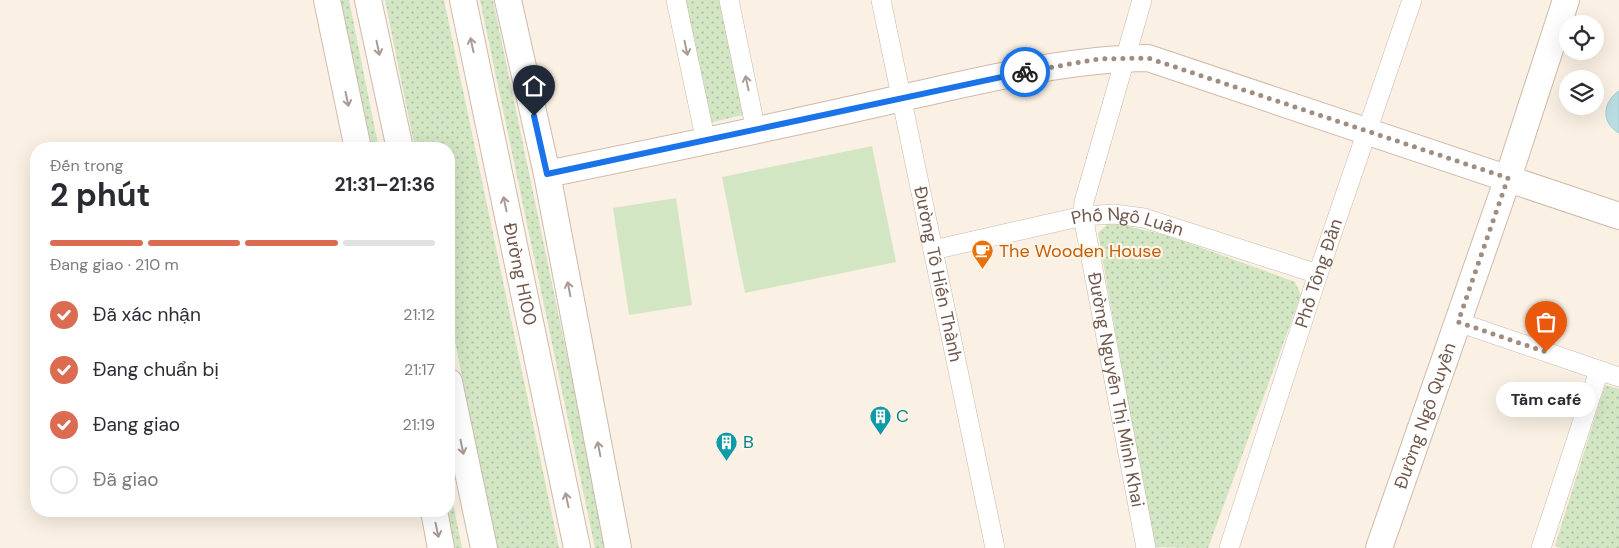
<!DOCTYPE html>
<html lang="vi">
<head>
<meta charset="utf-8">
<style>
  :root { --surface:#fff; --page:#f7f7f7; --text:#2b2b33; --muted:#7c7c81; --line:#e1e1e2; --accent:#db6c52 }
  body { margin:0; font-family:"DM Sans",sans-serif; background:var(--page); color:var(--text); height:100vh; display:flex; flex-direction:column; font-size:19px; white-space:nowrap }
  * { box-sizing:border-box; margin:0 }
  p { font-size:16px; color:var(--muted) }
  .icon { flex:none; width:28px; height:28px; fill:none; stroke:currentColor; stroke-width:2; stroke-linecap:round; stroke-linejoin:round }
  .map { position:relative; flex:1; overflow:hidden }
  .panel { position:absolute; left:30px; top:142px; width:425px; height:375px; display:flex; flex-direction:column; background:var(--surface); border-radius:20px; box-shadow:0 5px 20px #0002 }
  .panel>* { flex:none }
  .fabs { position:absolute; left:1559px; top:15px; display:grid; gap:10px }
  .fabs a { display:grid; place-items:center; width:45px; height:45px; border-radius:50%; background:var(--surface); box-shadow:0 5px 20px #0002; font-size:25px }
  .pin { position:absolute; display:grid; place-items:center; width:42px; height:42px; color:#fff; margin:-51px -21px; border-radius:50% 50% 50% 0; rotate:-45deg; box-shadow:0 0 5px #0007 }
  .pin .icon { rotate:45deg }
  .courier { position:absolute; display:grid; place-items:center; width:50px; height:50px; margin:-25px; border:4px solid #1a73e8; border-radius:50%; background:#fff; color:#222; box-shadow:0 1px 6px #0007 }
  .bubble { position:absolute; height:35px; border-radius:18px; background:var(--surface); box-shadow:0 5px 20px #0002; font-size:16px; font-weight:700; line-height:35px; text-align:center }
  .headline em { font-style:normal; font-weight:700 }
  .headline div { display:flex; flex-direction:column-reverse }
  .headline { display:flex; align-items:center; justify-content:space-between; height:85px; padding:0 20px }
  h1 { font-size:32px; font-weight:700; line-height:38px }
  .bar { display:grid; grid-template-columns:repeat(4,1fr); gap:8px 5px; align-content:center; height:60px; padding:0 20px }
  .bar i { height:6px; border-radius:4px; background:var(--line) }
  .bar .on { background:var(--accent) }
  .bar p { grid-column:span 4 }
  ol { padding:0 20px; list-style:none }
  li { display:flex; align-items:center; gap:15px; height:55px }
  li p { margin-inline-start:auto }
  li .icon { padding:5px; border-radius:50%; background:var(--accent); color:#fff; stroke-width:4 }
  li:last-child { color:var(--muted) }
  li i { width:28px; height:28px; border:2px solid var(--line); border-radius:50% }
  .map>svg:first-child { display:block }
  .grass { fill:url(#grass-dots) }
  .garden { fill:#d2e6c3 }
  .water { fill:#badde2; stroke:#a1ccd3 }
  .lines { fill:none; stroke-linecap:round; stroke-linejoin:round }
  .street-casing { stroke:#cab8ab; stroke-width:20 }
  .secondary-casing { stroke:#cfbaab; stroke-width:28 }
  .street { stroke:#fff; stroke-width:19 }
  .secondary { stroke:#fff; stroke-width:26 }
  .oneway { stroke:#a99a93 }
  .done { stroke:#a08d80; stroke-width:5; stroke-dasharray:0 9 }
  .route { stroke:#1a73e8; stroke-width:6 }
  .labels { text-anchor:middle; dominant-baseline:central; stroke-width:4.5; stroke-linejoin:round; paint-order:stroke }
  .street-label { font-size:18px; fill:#70574b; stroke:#fdf5e9 }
  .food-label { font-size:18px; fill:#c56008; stroke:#fdf5e9; text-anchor:start }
  .culture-label { font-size:18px; fill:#0d838f; stroke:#fdf5e9; text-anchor:start }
</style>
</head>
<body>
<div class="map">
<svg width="1619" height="548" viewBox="0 0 1619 548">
  <defs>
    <pattern id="grass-dots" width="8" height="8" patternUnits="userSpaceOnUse" patternTransform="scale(1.25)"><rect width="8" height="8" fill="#d2e6c3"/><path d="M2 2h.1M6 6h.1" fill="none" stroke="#afbda0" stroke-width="1.8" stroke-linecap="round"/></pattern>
  </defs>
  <rect width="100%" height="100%" fill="#faf0e3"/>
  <!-- grass -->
  <g class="grass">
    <path d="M336,0H349L379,149H367Z"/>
    <path d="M385,0H444L559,548H497L449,312V149H415Z"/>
    <path d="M480,0H493L607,548H595Z"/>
    <path d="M684,0H720L743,115L709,123Z"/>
    <path d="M1110,222L1169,236L1295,282L1301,295L1208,548L1153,547L1098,233Z"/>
    <path d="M1605,385L1619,389V548H1561L1555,546Z"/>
    <path d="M449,483L462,548H450L443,511H449Z"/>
  </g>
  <!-- garden -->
  <g class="garden">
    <path d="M872,146L896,262L745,293L722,177Z"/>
    <path d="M676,198L692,305L629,315L613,208Z"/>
  </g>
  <!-- water -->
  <path class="water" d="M1619,91V133C1601,123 1602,102 1619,91Z"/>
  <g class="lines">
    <defs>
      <g id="street">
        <path d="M676,0L706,142"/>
        <path d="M729,0L756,131"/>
        <path id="s1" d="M881,0L995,548"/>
        <path id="s2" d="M1142,0L1084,202L1083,216L1146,548"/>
        <path id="s3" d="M933,250L1083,216L1114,214L1144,218L1318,274"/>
        <path d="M1458,322L1619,377"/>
        <path id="s4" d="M1229,548L1318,274L1412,0"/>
        <path d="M1541,548L1599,371"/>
      </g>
      <g id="secondary">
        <path d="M327,0L358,149"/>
        <path d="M368,0L400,149"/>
        <path id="s5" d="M463,0L577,548"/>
        <path d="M508,0L547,174L618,548"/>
        <path d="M547,174C665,150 784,125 902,98C983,80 1065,59 1148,58L1619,216"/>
        <path d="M449,382L484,548"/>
        <path d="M434,511L441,548"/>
        <path id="s6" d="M1379,548L1508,178L1566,0"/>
      </g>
    </defs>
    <!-- street casing -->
    <use href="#street" class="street-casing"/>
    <!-- secondary casing -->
    <use href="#secondary" class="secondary-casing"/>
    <!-- street -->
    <use href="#street" class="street"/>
    <!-- secondary -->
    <use href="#secondary" class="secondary"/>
  </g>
  <!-- one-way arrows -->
  <defs><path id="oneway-shaft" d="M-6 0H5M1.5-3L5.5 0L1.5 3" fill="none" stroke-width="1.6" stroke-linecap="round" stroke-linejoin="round" transform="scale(1.25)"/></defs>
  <g class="oneway">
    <use href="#oneway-shaft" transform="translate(472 45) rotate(-102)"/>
    <use href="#oneway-shaft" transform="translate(378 48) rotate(78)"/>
    <use href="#oneway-shaft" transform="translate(686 48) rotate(78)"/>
    <use href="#oneway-shaft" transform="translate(747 83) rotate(-102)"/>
    <use href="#oneway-shaft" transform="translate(347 99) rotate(78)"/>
    <use href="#oneway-shaft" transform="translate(505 204) rotate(-102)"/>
    <use href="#oneway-shaft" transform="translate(569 289) rotate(-101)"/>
    <use href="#oneway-shaft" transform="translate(462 447) rotate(78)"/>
    <use href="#oneway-shaft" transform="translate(599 449) rotate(-101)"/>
    <use href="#oneway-shaft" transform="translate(567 500) rotate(-102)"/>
    <use href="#oneway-shaft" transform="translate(437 530) rotate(78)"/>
  </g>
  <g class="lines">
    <!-- done -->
    <path class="done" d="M1025,72L1098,59L1148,58L1508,178L1458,322L1546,352"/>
    <!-- route -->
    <path class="route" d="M534,116L547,174L1025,72"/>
  </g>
  <!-- icons -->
  <defs>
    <symbol id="cafe-pin" viewBox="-11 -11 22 30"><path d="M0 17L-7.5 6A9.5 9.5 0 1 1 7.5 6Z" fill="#e8710a" stroke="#fdf5e9"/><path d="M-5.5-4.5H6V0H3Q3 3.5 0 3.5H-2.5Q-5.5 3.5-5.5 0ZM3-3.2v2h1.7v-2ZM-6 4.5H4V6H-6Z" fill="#fff"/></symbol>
    <symbol id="building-pin" viewBox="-11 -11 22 30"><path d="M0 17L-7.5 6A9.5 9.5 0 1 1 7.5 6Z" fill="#0f9aa8" stroke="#fdf5e9"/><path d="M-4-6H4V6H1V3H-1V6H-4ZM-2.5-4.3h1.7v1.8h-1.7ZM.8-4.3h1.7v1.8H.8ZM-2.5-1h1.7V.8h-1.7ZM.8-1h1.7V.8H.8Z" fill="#fff"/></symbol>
  </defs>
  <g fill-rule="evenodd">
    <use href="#cafe-pin" x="970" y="238" width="25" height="34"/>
    <use href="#building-pin" x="868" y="404" width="25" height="34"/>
    <use href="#building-pin" x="714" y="430" width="25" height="34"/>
  </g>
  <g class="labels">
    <!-- street labels -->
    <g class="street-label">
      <text stroke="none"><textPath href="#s3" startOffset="199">Phố Ngô Luân</textPath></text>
      <text stroke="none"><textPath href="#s5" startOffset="280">Đường H100</textPath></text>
      <text stroke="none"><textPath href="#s1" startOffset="280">Đường Tô Hiến Thành</textPath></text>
      <text stroke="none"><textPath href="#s4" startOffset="289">Phố Tông Đản</textPath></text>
      <text stroke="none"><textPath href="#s2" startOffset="401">Đường Nguyễn Thị Minh Khai</textPath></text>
      <text stroke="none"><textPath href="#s6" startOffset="140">Đường Ngô Quyền</textPath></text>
    </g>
    <!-- food labels -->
    <g class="food-label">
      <text x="999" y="251">The Wooden House</text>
    </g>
    <!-- culture labels -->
    <g class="culture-label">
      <text x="896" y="416">C</text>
      <text x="743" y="442">B</text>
    </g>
  </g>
</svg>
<div class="fabs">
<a><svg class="icon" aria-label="locate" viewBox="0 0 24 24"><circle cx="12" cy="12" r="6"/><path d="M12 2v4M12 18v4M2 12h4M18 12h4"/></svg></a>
<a><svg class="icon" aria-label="layers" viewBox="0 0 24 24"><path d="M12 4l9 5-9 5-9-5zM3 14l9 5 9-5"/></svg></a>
</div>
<div class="pin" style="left:1546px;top:352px;background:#ea580c"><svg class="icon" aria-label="bag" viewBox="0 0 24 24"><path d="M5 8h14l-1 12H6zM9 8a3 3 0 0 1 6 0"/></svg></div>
<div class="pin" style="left:534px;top:116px;background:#1f2937"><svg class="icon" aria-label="home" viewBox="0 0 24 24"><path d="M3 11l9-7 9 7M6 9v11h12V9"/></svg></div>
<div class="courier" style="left:1025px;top:72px"><svg class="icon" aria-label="bike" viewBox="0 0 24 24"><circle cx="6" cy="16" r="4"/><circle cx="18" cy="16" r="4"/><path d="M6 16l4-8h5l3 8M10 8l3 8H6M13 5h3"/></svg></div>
<div class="bubble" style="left:1496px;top:382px;width:100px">Tằm café</div>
<section class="panel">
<div class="headline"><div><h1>2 phút</h1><p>Đến trong</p></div><em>21:31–21:36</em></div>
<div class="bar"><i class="on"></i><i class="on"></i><i class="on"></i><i></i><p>Đang giao · 210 m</p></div>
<ol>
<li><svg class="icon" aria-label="check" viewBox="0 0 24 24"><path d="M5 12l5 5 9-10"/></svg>Đã xác nhận<p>21:12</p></li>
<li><svg class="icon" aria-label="check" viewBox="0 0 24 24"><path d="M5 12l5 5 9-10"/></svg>Đang chuẩn bị<p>21:17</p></li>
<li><svg class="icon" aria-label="check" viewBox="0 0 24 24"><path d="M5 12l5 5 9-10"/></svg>Đang giao<p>21:19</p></li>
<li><i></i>Đã giao</li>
</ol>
</section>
</div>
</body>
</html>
